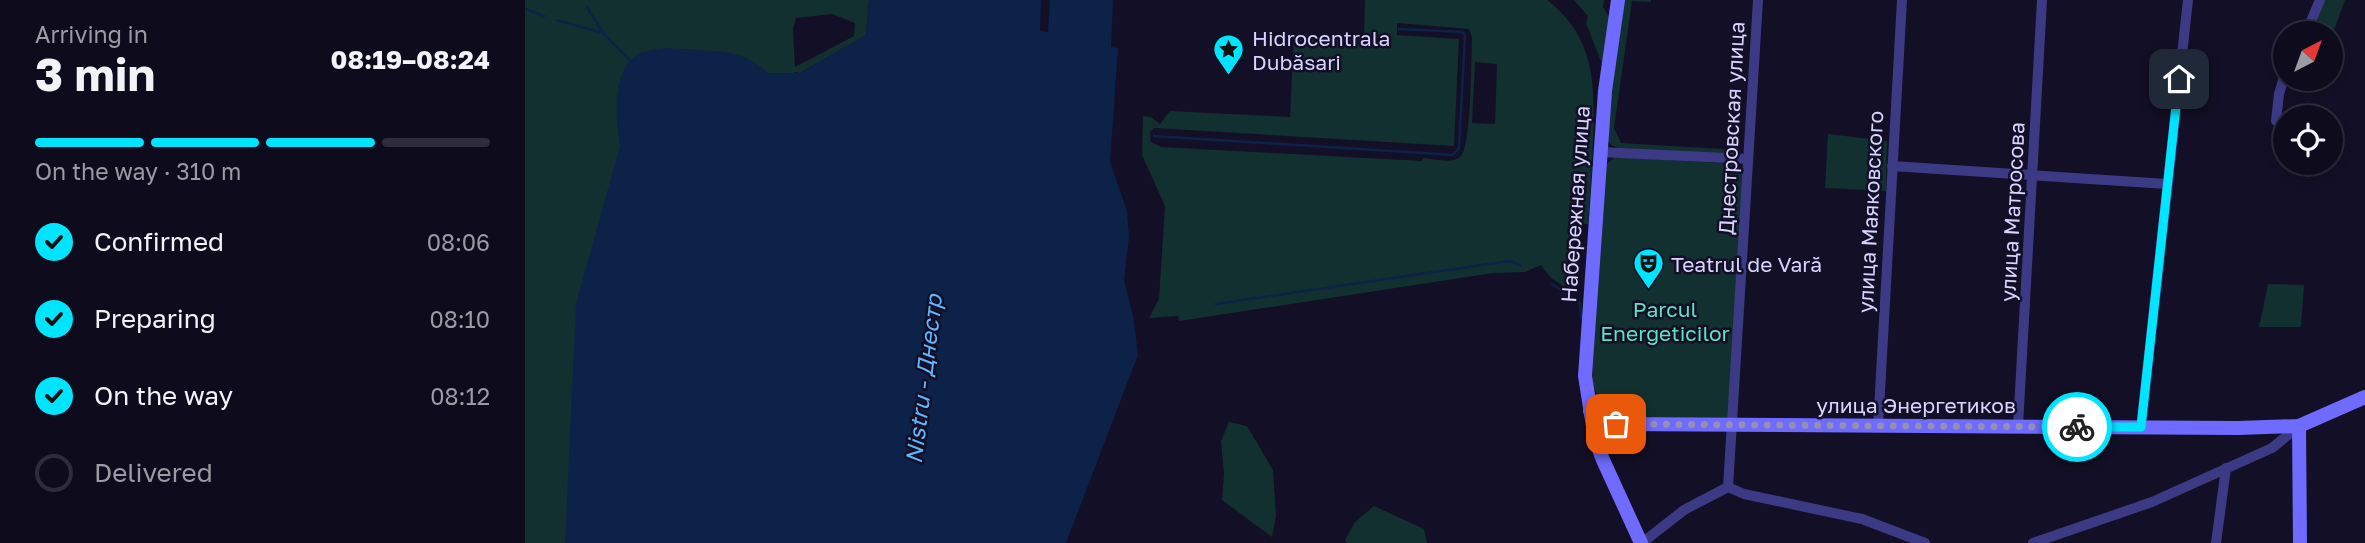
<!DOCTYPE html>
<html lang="en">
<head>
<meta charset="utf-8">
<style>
  :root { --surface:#0e0b1c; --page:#171425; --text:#f1f3f6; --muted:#9b9ba3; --line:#2e2b3b; --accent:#00e5ff }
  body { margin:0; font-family:"Golos Text",sans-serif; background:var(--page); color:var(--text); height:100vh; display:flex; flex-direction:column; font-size:26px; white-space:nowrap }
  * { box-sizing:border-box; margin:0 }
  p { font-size:23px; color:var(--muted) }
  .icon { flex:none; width:38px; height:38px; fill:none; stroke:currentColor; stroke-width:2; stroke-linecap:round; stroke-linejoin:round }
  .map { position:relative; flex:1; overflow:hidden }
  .sheet { display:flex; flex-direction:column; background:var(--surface); width:525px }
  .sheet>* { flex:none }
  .needle { width:46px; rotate:41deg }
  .fabs { position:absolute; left:1748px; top:21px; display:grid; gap:14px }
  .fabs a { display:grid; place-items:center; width:70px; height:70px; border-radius:50%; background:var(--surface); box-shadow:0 4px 10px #0003,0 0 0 2px var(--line); font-size:35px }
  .pin { position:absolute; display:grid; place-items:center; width:60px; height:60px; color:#fff; margin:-30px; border-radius:14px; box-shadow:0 4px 10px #0006 }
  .courier { position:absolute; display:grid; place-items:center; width:70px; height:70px; margin:-35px; border:5px solid #00e5ff; border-radius:50%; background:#fff; color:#222; box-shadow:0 2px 9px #0007 }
  .summary em { font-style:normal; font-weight:700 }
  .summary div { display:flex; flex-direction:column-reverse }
  .summary { display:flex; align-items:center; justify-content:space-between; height:119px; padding:0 35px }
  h1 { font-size:46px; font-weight:700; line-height:52px }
  .bar { display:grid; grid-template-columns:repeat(4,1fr); gap:10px 7px; align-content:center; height:84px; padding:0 35px }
  .bar i { height:9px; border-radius:5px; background:var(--line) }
  .bar .active { background:var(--accent) }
  .bar p { grid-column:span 4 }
  ol { padding:0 35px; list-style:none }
  li { display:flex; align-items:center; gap:21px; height:77px }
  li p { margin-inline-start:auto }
  li .icon { padding:7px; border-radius:50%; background:var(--accent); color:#111; stroke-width:4 }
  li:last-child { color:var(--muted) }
  li i { width:38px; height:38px; border:4px solid var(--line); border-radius:50% }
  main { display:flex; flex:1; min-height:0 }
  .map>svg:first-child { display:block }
  .green { fill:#12302f; fill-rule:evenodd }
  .water { fill:#0c2248 }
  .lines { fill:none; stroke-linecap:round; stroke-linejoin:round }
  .stream { stroke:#0c2248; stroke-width:2.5 }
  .street { stroke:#3d3a85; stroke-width:10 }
  .secondary { stroke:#6f6bff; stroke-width:14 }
  .done { stroke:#948fb3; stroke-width:7; stroke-dasharray:0 12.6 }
  .route { stroke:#00e5ff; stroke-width:9 }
  .labels { text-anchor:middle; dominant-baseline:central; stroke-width:5; stroke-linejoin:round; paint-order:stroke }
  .poi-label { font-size:21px; fill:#d9d4ff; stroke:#130f26; text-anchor:start }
  .street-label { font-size:21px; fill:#d9d4ff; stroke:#130f26 }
  .park-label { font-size:21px; fill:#5fe0c0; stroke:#130f26 }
  .water-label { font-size:23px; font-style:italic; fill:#62b6ff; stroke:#130f26 }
</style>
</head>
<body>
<main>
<section class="sheet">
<div class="summary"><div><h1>3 min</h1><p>Arriving in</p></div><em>08:19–08:24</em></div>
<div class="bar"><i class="active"></i><i class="active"></i><i class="active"></i><i></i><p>On the way · 310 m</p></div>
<ol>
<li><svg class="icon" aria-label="check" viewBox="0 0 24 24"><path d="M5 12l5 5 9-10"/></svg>Confirmed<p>08:06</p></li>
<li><svg class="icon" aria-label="check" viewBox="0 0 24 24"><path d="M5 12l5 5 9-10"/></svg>Preparing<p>08:10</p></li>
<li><svg class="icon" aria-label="check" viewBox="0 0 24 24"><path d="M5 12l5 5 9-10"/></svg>On the way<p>08:12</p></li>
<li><i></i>Delivered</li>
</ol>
</section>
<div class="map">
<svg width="1840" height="543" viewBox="0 0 1840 543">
  <rect width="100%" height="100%" fill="#130f26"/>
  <!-- green -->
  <g class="green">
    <path d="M0,0H344L341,35L275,73L270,72L243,543H0ZM307,14L330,23L329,36L270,67L268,29L271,18Z"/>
    <path d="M840,0H1022C1071,37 1070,87 1068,142C1067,170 1065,197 1063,224H1059L1050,234L1040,287L1026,278L1016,265L1000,272L968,273L674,318L654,321L653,316L624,318L634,299L640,206L617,155L618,116L626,117L635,124L645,111L765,117L769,33L839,37ZM872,23L944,29L947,37C946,56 947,148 935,157C927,164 908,159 898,158L897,161L636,147L626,142L625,132L629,128L929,146L934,39L872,35ZM950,62L972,64L970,124L947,123Z"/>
    <path d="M1049,0H1079L1078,7L1085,19L1079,69L1061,23L1063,16Z"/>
    <path d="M1096,0H1126V2L1107,1L1089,128L1096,143L1215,150L1212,155L1093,148L1086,145L1081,138Z"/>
    <path d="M1797,0H1820L1806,38V33H1792V21Z"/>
    <path d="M1303,134L1362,141L1361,191L1300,188Z"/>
    <path d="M1090,157L1210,164L1218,170L1205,415L1200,419H1103C1084,413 1075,402 1067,384L1078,167Z"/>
    <path d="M1743,284L1779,285L1776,327H1734Z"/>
    <path d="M704,422L722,426L748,470L751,516L747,537L697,500L699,474L696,441Z"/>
    <path d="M849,506L899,529L902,543H822L820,540L830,522Z"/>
  </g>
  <!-- water -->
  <path class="water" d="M344,0H516L515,31L523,32L525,0H588L586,47L593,48L585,162L602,211L604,238L599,280L609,320L613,355L541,543H40L51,304L95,146C91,118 85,72 114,54C130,45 156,49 173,50C203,52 220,52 243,73H275L341,35Z"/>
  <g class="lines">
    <!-- stream -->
    <g class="stream">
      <path d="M62,7L78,33"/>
      <path d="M0,9L19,16"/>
      <path d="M32,20L78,33L109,64"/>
      <path d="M629,136L928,155L934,148L940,35L937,32L874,29"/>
      <path d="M1027,284L1055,303L1056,318"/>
      <path d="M691,304L985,261L996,266"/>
    </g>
    <!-- street -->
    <g class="street">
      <path d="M1781,33L1795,0"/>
      <path d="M1751,121L1754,94L1760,74"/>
      <path d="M1075,152L1223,159"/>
      <path d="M1367,166L1642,184"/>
      <path d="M1493,426L1517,0"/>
      <path d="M1353,427L1377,0"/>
      <path d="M1616,427L1663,0"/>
      <path d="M1203,487L1233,0"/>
      <path d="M1117,543L1159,510L1203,487L1219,494L1337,519L1400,543"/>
      <path d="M1508,543L1627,502L1747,448L1774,426"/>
      <path d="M1691,543L1701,468"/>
    </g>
    <!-- secondary -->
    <g class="secondary">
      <path d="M1093,0L1080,91L1060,376L1070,439L1078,460L1116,543"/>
      <path d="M1065,411L1091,424L1713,428L1774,426L1840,397"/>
      <path d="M1774,426L1775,543"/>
    </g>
  </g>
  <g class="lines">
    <!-- done -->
    <path class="done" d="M1091,424L1552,427"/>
    <!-- route -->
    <path class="route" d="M1552,427H1616L1654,79"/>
  </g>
  <!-- icons -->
  <defs>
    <symbol id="sight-pin" viewBox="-11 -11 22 30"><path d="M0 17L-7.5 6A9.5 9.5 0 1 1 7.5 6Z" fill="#00e5ff" stroke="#130f26"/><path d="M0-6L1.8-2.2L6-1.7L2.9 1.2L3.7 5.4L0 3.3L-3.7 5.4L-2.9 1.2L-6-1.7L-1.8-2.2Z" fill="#111"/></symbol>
    <symbol id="theatre-pin" viewBox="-11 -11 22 30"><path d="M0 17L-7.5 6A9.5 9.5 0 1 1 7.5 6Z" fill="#00e5ff" stroke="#130f26"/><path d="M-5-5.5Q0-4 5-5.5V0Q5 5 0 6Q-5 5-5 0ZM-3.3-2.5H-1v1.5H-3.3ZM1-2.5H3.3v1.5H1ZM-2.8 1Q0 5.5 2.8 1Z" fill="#111"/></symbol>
  </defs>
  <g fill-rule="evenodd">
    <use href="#sight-pin" x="686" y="32" width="35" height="47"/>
    <use href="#theatre-pin" x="1106" y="246" width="35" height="47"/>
  </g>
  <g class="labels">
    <!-- poi labels -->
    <g class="poi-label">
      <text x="727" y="38">Hidrocentrala<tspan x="727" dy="24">Dubăsari</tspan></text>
      <text x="1146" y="264">Teatrul de Vară</text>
    </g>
    <!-- street labels -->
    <g class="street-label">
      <text transform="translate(1206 128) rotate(-87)">Днестровская улица</text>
      <text transform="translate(1050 204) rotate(-86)">Набережная улица</text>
      <text transform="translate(1345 212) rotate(-87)">улица Маяковского</text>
      <text transform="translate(1487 212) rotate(-87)">улица Матросова</text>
      <text x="1391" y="405">улица Энергетиков</text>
    </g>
    <!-- park labels -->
    <g class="park-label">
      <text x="1140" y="309">Parcul<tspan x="1140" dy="24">Energeticilor</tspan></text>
    </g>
    <!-- water labels -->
    <g class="water-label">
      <text transform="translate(398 379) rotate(-83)">Nistru - Днестр</text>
    </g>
  </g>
</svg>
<div class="fabs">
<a><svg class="needle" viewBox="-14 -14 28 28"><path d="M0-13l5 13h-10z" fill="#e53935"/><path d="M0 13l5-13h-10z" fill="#9b9ba3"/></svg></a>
<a><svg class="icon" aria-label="locate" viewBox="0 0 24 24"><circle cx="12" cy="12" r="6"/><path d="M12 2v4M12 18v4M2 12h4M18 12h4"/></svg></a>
</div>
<div class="pin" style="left:1091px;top:424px;background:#ea580c"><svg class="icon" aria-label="bag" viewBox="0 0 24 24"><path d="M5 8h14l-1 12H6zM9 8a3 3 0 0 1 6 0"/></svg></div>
<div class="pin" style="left:1654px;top:79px;background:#1f2937"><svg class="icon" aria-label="home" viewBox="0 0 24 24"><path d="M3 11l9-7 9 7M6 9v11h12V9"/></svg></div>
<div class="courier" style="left:1552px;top:427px"><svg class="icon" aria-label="bike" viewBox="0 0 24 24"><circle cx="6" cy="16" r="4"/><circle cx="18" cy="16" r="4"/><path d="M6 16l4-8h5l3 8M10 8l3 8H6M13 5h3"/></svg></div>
</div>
</main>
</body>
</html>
